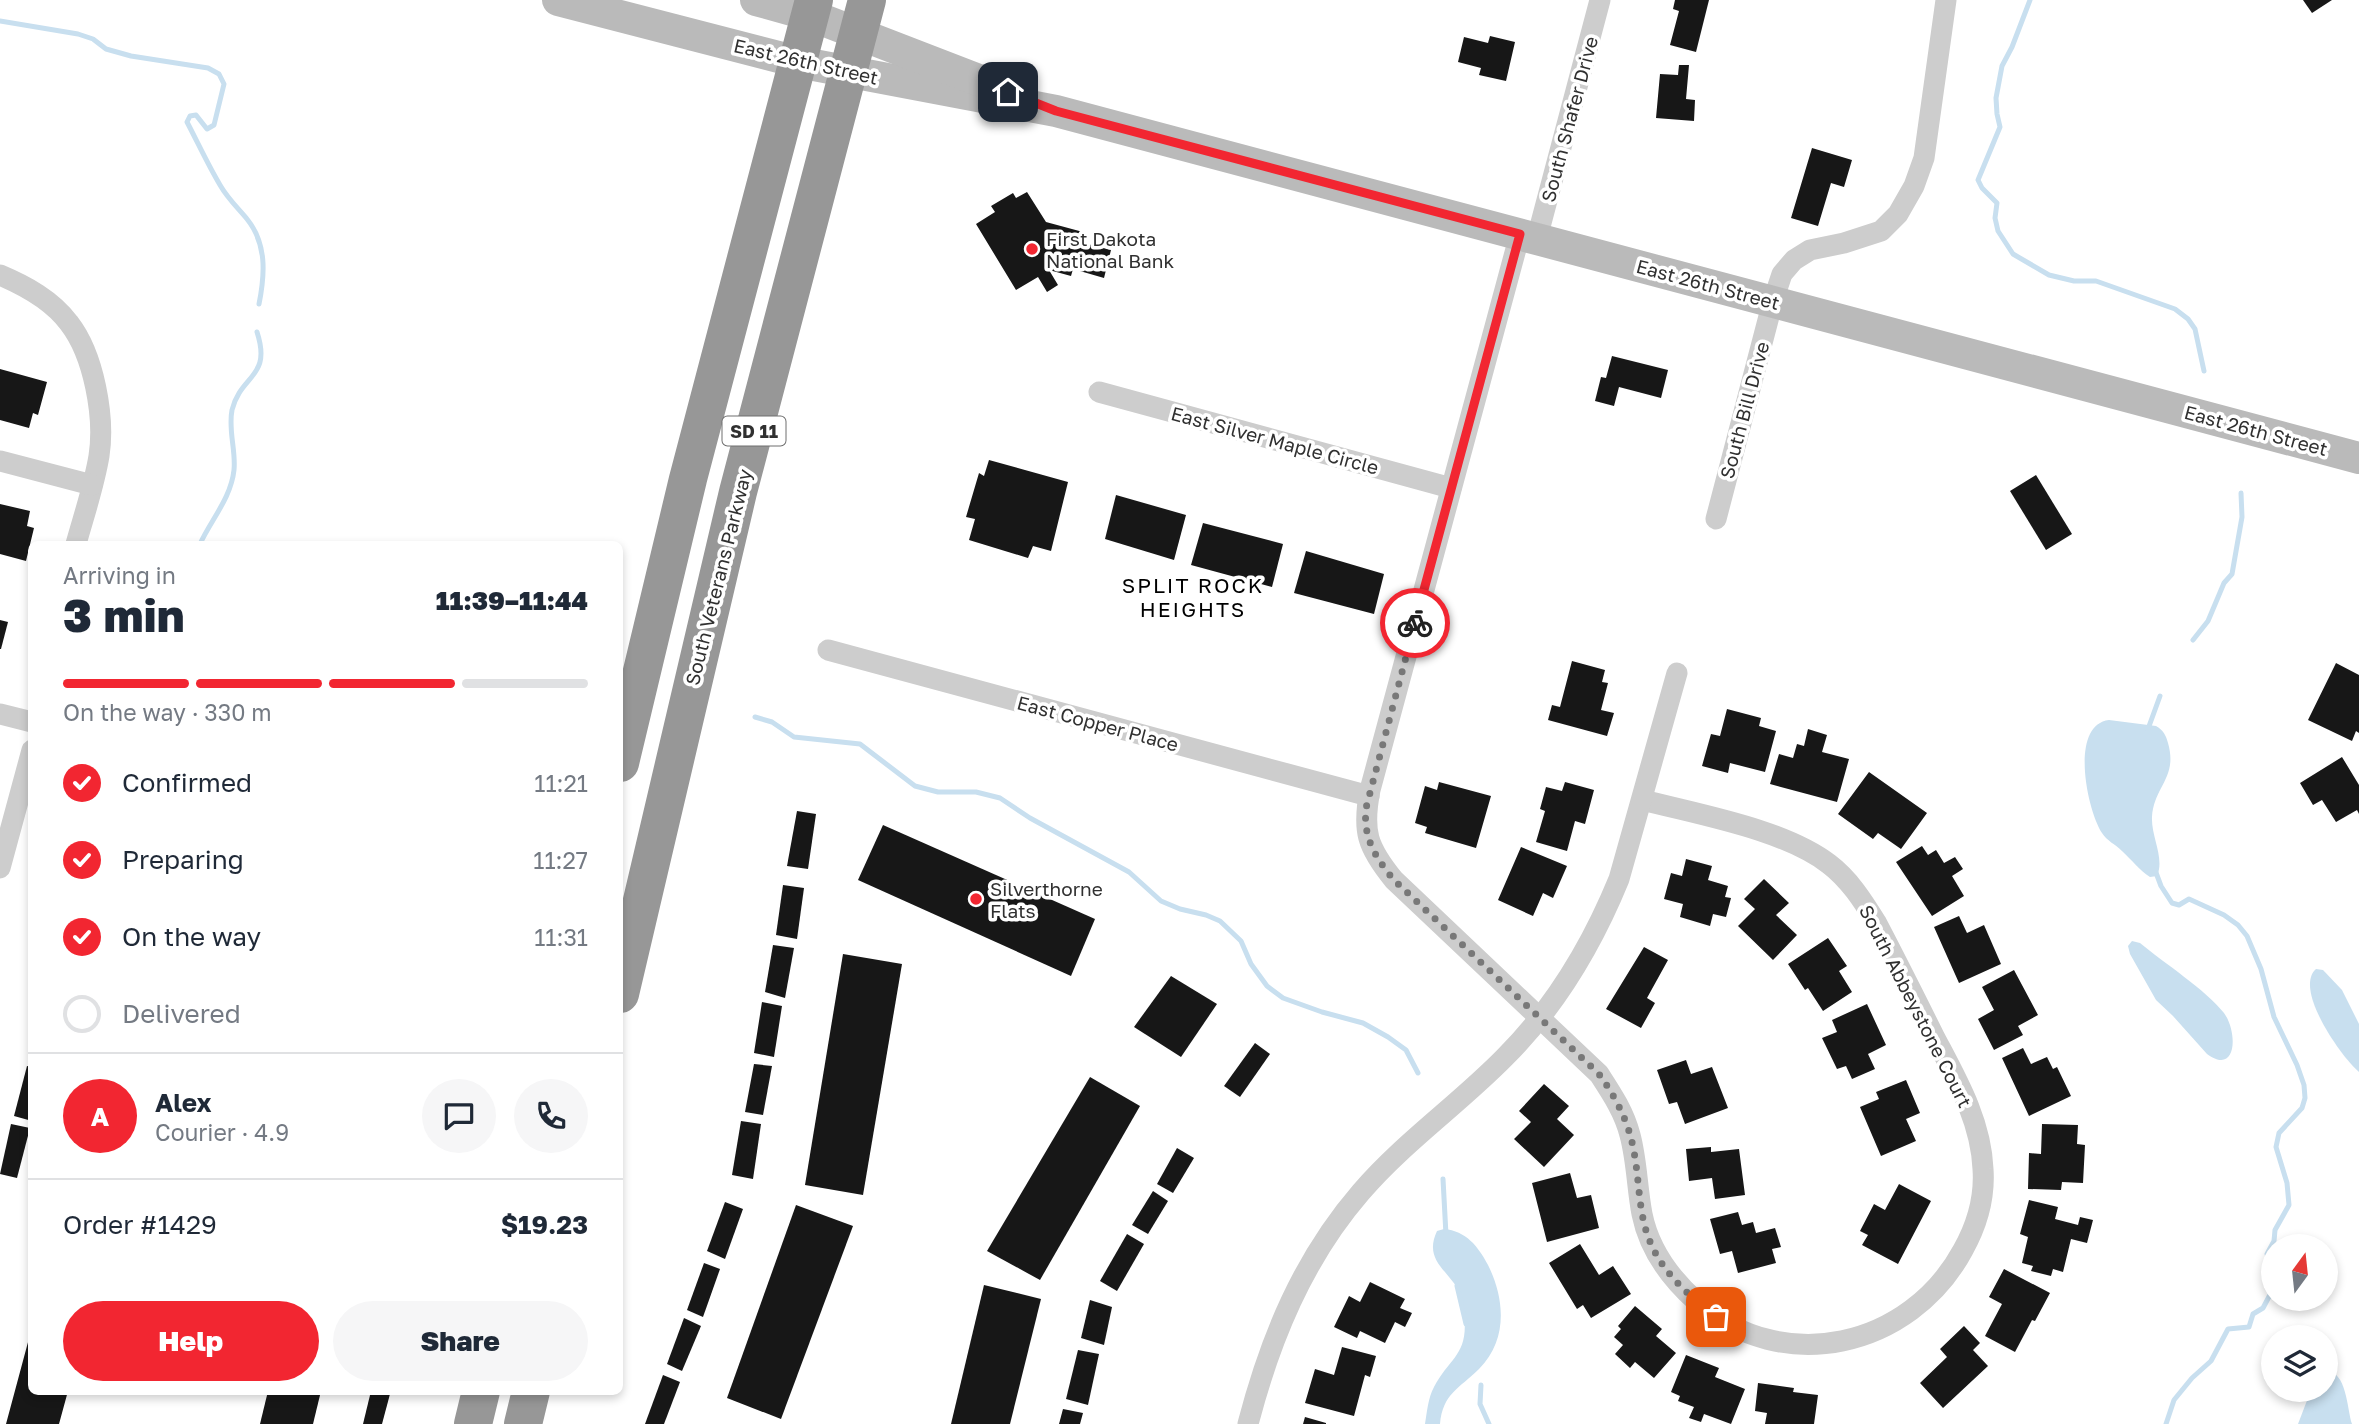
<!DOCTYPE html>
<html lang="en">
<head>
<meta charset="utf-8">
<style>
  :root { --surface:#fff; --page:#f6f6f7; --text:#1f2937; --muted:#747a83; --line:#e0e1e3; --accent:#f22631 }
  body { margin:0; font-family:"Golos Text",sans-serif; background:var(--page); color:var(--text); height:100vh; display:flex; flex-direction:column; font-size:26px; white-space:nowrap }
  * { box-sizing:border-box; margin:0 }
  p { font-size:23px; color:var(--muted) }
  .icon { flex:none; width:38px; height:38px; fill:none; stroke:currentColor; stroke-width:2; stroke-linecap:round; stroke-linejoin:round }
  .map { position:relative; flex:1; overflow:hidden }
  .details { position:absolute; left:28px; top:541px; width:595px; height:854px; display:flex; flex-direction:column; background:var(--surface); border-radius:10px; box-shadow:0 4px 10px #0003 }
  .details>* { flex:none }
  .needle { width:46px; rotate:15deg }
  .buttons { position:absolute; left:2261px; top:1234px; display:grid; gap:14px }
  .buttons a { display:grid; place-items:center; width:77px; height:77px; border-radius:50%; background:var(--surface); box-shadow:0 4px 10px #0003; font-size:35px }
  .pin { position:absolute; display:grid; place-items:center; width:60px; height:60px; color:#fff; margin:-30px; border-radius:14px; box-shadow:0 4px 10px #0006 }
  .courier { position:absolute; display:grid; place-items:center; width:70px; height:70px; margin:-35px; border:5px solid #f22631; border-radius:50%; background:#fff; color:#222; box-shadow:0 2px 9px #0007 }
  .headline em { font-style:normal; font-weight:800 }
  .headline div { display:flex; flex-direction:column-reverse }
  .headline { display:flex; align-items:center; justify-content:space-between; height:119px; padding:0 35px }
  h1 { font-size:46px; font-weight:800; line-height:52px }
  .bar { display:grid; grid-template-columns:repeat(4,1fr); gap:10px 7px; align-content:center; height:84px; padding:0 35px }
  .bar i { height:9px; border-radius:5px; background:var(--line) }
  .bar .selected { background:var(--accent) }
  .bar p { grid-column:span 4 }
  .line { display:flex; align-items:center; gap:18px; padding:0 35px; border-top:2px solid var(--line) }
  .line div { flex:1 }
  .round { display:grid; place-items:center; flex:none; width:74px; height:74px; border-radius:37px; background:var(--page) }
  ol { padding:0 35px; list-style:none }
  li { display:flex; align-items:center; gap:21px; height:77px }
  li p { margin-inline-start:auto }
  li .icon { padding:7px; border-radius:50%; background:var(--accent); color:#fff; stroke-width:4 }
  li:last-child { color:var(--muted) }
  li i { width:38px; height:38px; border:4px solid var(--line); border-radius:50% }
  .cta { display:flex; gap:14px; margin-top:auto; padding:14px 35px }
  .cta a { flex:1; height:80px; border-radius:42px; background:var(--accent); color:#fff; font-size:28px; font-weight:800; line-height:80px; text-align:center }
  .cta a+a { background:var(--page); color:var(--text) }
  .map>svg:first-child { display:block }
  .water { fill:#c8dfef }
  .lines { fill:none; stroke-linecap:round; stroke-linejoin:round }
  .stream { stroke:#c8dfef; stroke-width:5 }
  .building { fill:#171717 }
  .street { stroke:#cdcdcd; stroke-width:21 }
  .secondary { stroke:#bababa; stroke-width:32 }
  .highway { stroke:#979797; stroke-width:38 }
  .done { stroke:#787878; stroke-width:7; stroke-dasharray:0 12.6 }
  .route { stroke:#f22631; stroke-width:9 }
  .poi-dot { fill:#f22631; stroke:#fff; stroke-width:2.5 }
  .labels { text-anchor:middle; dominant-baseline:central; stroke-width:7; stroke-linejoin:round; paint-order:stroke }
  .shield { fill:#fff; stroke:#6e6e6e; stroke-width:2 }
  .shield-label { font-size:18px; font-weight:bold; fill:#303030 }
  .street-label { font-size:19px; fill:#303030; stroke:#fff }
  .poi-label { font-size:19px; fill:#303030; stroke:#fff; text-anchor:start }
  .neighbourhood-label { font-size:21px; letter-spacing:2px; fill:#000; stroke:#fff }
</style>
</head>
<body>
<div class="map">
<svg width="2359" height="1424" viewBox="0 0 2359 1424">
  <rect width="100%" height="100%" fill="#fff"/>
  <!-- water -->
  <g class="water">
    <path d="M2109,720L2156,726C2163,730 2166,735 2168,743C2178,778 2154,786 2152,817C2151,837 2165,858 2157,876L2150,877C2139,870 2132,860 2122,851C2115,844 2107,841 2102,833C2087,810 2069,725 2109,720Z"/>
    <path d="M2132,941L2140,943C2164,963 2206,990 2224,1013C2238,1032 2237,1076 2207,1054L2173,1016L2156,1000L2130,954L2128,946Z"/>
    <path d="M2316,969L2323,970L2342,990L2359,1024V1072C2342,1058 2293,989 2316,969Z"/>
    <path d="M1444,1229C1466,1231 1478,1246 1488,1265C1505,1299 1508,1340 1479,1369C1459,1389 1443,1393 1440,1424H1425C1427,1412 1428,1398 1434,1387C1450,1357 1469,1355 1464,1314C1463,1308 1462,1299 1460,1293C1449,1270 1423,1261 1437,1231Z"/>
    <path d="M2326,1371C2347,1371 2347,1409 2352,1424H2298L2311,1390H2326Z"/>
  </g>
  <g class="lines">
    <!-- stream -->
    <g class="stream">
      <path d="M2030,0L2012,47L2002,66L1996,98L1997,114L2000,127L1978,180L1982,188L1997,203L1995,218L1998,231L2013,254L2049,275L2074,281H2096L2175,309L2188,319L2195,329L2204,371"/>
      <path d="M0,21L78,34L93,39L106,49L131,56L208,68L219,74L224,84L214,125L207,129L196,115L190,116L187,122C198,143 208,165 220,185C228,199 238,208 247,219C267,244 265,274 259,304"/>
      <path d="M200,544C211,520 231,498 234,470C236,450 228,430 232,410C241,374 272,378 257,332"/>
      <path d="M2193,640L2208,621L2224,583L2232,574L2242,517L2241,493"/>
      <path d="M755,717L772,722L794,737L860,744L915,786L938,792H976L1000,798L1030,818L1129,872L1161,901L1180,909L1206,915L1220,921L1241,941L1251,964L1267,986L1283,998L1322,1012L1363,1023L1388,1037L1406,1050L1418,1073"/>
      <path d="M2148,729L2160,696"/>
      <path d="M2155,870L2161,886L2172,903L2179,905L2189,899L2224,915L2238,925L2247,936L2261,969L2274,1017L2297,1065L2304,1085L2305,1098L2302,1108L2279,1133L2276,1147L2287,1183L2289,1205L2275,1230L2274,1241L2267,1254L2273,1265"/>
      <path d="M1443,1179L1446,1235"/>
      <path d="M1457,1286L1466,1324"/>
      <path d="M1481,1385L1480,1404L1489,1424"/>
      <path d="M2166,1424L2174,1400L2192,1378L2211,1361L2228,1329L2249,1327L2253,1314L2263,1308L2273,1289"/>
    </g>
  </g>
  <!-- building -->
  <g class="building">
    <path d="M1675,0H1709L1696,52L1670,45L1679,11L1673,9Z"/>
    <path d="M2303,0H2332L2312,13Z"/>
    <path d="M1490,36L1515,42L1506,81L1479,75L1481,68L1458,62L1464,37L1488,43Z"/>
    <path d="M1679,65H1689L1686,99L1695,100L1694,121L1656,118L1660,74L1678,75Z"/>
    <path d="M1812,148L1852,160L1844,187L1831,183L1818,226L1791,218Z"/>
    <path d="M1027,192L1046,222L1083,232L1080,242L1111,250L1104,278L1073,269L1071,276L1049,270L1058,285L1047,292L1038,277L1016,290L976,224L995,212L991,206L1013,193L1016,198Z"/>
    <path d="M1612,356L1668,370L1661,398L1619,387L1614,406L1595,401L1601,377L1606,378Z"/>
    <path d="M0,369L47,382L38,415L33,413L29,428L0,420Z"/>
    <path d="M989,460L1068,482L1051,551L1033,546L1028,558L969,540L975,519L966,517L979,473L984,476Z"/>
    <path d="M2036,475L2072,534L2046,550L2010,491Z"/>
    <path d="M1116,495L1186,515L1174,560L1105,539Z"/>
    <path d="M0,504L30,511L27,526L34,528L26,561L0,554Z"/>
    <path d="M1203,523L1283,544L1272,587L1191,565Z"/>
    <path d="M1306,551L1384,574L1374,614L1294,593Z"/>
    <path d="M0,620L8,622L1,649H0Z"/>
    <path d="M1572,661L1605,670L1602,682L1608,683L1601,710L1614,713L1607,736L1548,720L1552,705L1560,707Z"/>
    <path d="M2336,663L2359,675V733L2356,731L2352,741L2308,720Z"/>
    <path d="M1727,709L1761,718L1759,726L1776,731L1765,772L1730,763L1728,773L1702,766L1711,734L1720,736Z"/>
    <path d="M1808,729L1827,735L1822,752L1849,759L1837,802L1770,784L1779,754L1793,758L1797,744L1804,746Z"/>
    <path d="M2342,757L2359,785V814L2357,810L2336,822L2322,800L2313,805L2300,783Z"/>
    <path d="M1869,772L1927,813L1901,849L1878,833L1873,839L1838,814Z"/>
    <path d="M1439,782L1491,796L1476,848L1425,833L1427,827L1415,823L1425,786L1437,790Z"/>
    <path d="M1565,782L1594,790L1585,824L1575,821L1567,851L1536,842L1545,811L1540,809L1546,787L1562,791Z"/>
    <path d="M797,811L816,814L808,869L787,866Z"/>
    <path d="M883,825L1095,919L1071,976L858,880Z"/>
    <path d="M1922,846L1928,855L1936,850L1944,863L1955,857L1963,869L1952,876L1964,896L1932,916L1896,862Z"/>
    <path d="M1521,847L1567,866L1553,898L1543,893L1533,916L1498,900Z"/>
    <path d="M1686,859L1712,866L1708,880L1728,886L1725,897L1731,898L1726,917L1713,914L1710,926L1680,917L1683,904L1664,899L1671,873L1682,876Z"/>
    <path d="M1764,879L1789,903L1776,915L1797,935L1773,960L1738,926L1755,909L1744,899Z"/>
    <path d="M783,885L804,888L797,939L776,935Z"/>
    <path d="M1959,916L1967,933L1984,925L2001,964L1959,983L1934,927Z"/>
    <path d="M1828,938L1847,966L1839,971L1852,992L1823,1011L1808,988L1805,990L1788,964Z"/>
    <path d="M773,945L794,948L785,998L765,992Z"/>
    <path d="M1644,947L1668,960L1647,998L1655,1003L1641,1028L1606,1009Z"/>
    <path d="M843,954L902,964L863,1195L805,1185Z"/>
    <path d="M2014,970L2038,1015L2018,1026L2023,1035L1994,1050L1978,1019L1994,1010L1982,987Z"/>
    <path d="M1171,976L1217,1004L1181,1057L1134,1027Z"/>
    <path d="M762,1002L782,1006L774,1057L754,1053Z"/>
    <path d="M1867,1004L1886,1045L1868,1054L1875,1069L1852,1079L1846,1066L1837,1069L1822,1038L1837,1032L1832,1020Z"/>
    <path d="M1255,1043L1270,1054L1240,1097L1224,1086Z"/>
    <path d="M2023,1048L2031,1064L2047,1057L2053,1069L2057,1067L2071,1096L2029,1116L2002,1058Z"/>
    <path d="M1686,1060L1691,1074L1712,1067L1728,1108L1685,1124L1677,1102L1669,1104L1657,1070Z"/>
    <path d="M754,1064L772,1066L763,1115L745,1112Z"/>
    <path d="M27,1066L32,1067V1121L14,1116Z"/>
    <path d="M1090,1077L1140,1106L1040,1280L987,1251Z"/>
    <path d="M1906,1080L1920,1113L1906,1119L1916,1141L1881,1156L1860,1107L1879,1099L1876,1092Z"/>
    <path d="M1544,1084L1569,1106L1557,1119L1574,1135L1544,1167L1514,1139L1531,1122L1519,1111Z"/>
    <path d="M741,1121L761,1124L753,1179L732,1175Z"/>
    <path d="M11,1124L30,1128L17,1178L0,1174Z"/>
    <path d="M2042,1124L2078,1125L2077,1144L2085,1145L2083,1183L2062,1182L2061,1190L2028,1189L2029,1153L2041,1154Z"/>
    <path d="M1711,1147V1152L1739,1149L1745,1195L1715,1199L1712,1178L1689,1181L1686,1149Z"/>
    <path d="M1177,1148L1194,1158L1173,1193L1157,1184Z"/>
    <path d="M1570,1173L1577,1198L1591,1195L1599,1228L1547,1242L1532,1183Z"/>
    <path d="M1899,1184L1931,1201L1898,1264L1862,1245L1868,1235L1860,1231L1874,1204L1885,1210Z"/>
    <path d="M1153,1191L1168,1201L1148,1234L1132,1225Z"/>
    <path d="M2029,1200L2058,1207L2055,1219L2078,1225L2080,1217L2093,1220L2087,1243L2071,1239L2063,1272L2053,1269L2051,1276L2031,1271L2033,1266L2022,1263L2028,1237L2020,1234Z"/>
    <path d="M725,1202L743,1209L725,1259L707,1251Z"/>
    <path d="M796,1205L853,1226L781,1419L727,1398Z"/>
    <path d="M1738,1212L1742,1225L1753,1222L1756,1233L1775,1228L1781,1247L1772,1249L1776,1263L1738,1273L1732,1251L1720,1254L1710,1219Z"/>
    <path d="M1127,1234L1144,1244L1117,1291L1100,1281Z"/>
    <path d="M1580,1244L1599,1275L1613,1266L1631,1294L1591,1318L1583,1305L1577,1309L1549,1263Z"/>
    <path d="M704,1263L720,1269L703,1317L687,1310Z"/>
    <path d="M2004,1269L2050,1293L2035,1321L2032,1320L2015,1352L1985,1336L2002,1304L1989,1297Z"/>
    <path d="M1370,1282L1405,1299L1400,1308L1412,1313L1405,1327L1395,1322L1385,1343L1360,1331L1357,1338L1334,1327L1349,1296L1360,1302Z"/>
    <path d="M984,1285L1041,1299L1010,1424H951Z"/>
    <path d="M1090,1300L1112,1307L1104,1345L1081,1338Z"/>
    <path d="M1635,1306L1662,1329L1656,1336L1676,1353L1654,1378L1635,1362L1630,1368L1615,1354L1623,1345L1614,1337L1621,1329L1618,1326Z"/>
    <path d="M684,1318L701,1326L682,1371L667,1364Z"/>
    <path d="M1964,1326L1980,1343L1973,1350L1988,1366L1943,1408L1920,1383L1947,1357L1940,1349Z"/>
    <path d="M31,1331L32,1391H68L59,1424H6Z"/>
    <path d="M1342,1347L1376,1356L1370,1377L1365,1375L1354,1416L1305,1403L1315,1369L1334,1375Z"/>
    <path d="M1078,1350L1099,1354L1088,1405L1066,1399Z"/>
    <path d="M1686,1355L1719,1368L1715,1377L1745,1389L1731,1424L1704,1414L1701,1422L1689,1418L1694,1407L1678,1401L1680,1396L1671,1392Z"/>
    <path d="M663,1375L680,1382L664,1424H645Z"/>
    <path d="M1758,1383L1794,1388L1793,1392L1818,1395L1814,1424H1765L1767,1413L1755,1411Z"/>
    <path d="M268,1391H321L313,1424H260Z"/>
    <path d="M371,1391L390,1394L382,1424H363Z"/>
    <path d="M1063,1409L1083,1413L1080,1424H1059Z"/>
    <path d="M1305,1417L1326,1423V1424H1303Z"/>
  </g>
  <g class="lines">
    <!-- street -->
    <g class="street">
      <path d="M1520,234L1370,790C1362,831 1367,847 1394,880L1599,1074C1612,1094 1624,1112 1630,1135C1637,1161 1637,1188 1642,1214C1649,1249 1670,1278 1697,1302C1783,1377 1910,1348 1963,1250C1977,1225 1985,1198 1983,1169C1981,1120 1956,1078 1934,1036C1915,998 1896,960 1876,922C1863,901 1849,879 1829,864C1783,829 1700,815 1643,800"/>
      <path d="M1537,238L1600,0"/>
      <path d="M0,275C26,286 52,300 69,323C94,355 105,417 99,456C94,486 84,515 76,544"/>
      <path d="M1099,392L1451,488"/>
      <path d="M0,461L92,485"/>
      <path d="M1716,519L1773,301L1782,274L1794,260L1810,250L1844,243L1881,231L1898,214L1914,186L1924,158L1946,0"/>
      <path d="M828,650L1369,796"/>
      <path d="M0,714L32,722"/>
      <path d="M0,868L32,750"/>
      <path d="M1248,1424C1270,1339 1303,1259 1361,1192C1404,1142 1459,1104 1505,1057C1556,1006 1592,945 1619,879L1677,673"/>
    </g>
    <!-- secondary -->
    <g class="secondary">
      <path d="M558,0L798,62L1056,111L2359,458"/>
      <path d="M756,0L810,15L994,86"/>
    </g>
    <!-- highway -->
    <g class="highway">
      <path d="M620,763L688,479L814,0"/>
      <path d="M620,994L738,492L867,0"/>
      <path d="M473,1424L481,1391"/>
      <path d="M523,1424L531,1391"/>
    </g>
  </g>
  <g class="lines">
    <!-- done -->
    <path class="done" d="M1415,623L1366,808C1363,838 1375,857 1394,880L1599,1074C1616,1098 1629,1122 1634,1152C1640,1183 1638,1217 1652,1246C1665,1275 1692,1298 1716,1317"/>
    <!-- route -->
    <path class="route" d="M1008,92L1056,111L1520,234L1415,623"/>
  </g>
  <!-- markers -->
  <g class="poi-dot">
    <circle cx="1032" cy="249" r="7"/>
    <circle cx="976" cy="899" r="7"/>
  </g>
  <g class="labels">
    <!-- shield labels -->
    <rect class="shield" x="722.5" y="416.5" width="63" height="29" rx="5"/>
    <g class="shield-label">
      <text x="754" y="431">SD 11</text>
    </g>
    <!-- street labels -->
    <g class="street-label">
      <text transform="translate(806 61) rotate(13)">East 26th Street</text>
      <text transform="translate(1569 119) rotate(-75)">South Shafer Drive</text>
      <text transform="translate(1708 284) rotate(15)">East 26th Street</text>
      <text transform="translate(1744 410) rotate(-75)">South Bill Drive</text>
      <text transform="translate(2256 430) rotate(15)">East 26th Street</text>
      <text transform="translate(1275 440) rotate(15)">East Silver Maple Circle</text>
      <text transform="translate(718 577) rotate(-76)">South Veterans Parkway</text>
      <text transform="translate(1098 723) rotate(15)">East Copper Place</text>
      <text transform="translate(1916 1006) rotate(63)">South Abbeystone Court</text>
    </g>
    <!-- poi labels -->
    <g class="poi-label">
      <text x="1046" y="238">First Dakota<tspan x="1046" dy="22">National Bank</tspan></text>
      <text x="990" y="888">Silverthorne<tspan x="990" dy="22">Flats</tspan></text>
    </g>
    <!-- neighbourhood labels -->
    <g class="neighbourhood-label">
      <text x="1193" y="585">SPLIT ROCK<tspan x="1193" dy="24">HEIGHTS</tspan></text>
    </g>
  </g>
</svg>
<div class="buttons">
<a><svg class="needle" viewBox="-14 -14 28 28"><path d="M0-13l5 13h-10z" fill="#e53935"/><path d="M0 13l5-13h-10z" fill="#747a83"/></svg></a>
<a><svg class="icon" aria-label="layers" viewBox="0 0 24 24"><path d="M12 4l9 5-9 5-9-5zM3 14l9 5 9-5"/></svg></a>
</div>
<div class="pin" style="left:1716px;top:1317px;background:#ea580c"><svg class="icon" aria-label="bag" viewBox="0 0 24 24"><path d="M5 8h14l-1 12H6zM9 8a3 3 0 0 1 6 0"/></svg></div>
<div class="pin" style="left:1008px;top:92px;background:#1f2937"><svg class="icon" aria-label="home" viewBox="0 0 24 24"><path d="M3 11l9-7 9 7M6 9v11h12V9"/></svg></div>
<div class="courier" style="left:1415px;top:623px"><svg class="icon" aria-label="bike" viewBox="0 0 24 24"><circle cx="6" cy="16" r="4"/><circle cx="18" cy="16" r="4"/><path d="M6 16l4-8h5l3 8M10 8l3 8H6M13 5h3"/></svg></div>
<section class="details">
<div class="headline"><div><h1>3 min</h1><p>Arriving in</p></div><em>11:39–11:44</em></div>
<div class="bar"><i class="selected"></i><i class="selected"></i><i class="selected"></i><i></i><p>On the way · 330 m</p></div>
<ol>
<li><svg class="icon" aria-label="check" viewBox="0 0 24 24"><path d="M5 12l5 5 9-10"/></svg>Confirmed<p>11:21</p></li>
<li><svg class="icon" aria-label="check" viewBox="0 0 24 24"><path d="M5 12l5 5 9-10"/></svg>Preparing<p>11:27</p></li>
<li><svg class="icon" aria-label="check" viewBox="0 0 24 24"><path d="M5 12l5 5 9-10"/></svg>On the way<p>11:31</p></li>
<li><i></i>Delivered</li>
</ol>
<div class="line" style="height:126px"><b class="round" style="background:var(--accent);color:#fff">A</b><div><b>Alex</b><p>Courier · 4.9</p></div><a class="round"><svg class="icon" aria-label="chat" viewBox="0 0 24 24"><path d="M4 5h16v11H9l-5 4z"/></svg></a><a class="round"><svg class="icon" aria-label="phone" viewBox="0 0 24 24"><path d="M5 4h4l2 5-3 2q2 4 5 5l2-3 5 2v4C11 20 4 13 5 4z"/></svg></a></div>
<div class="line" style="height:91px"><div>Order #1429</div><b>$19.23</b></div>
<div class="cta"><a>Help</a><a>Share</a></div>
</section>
</div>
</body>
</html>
